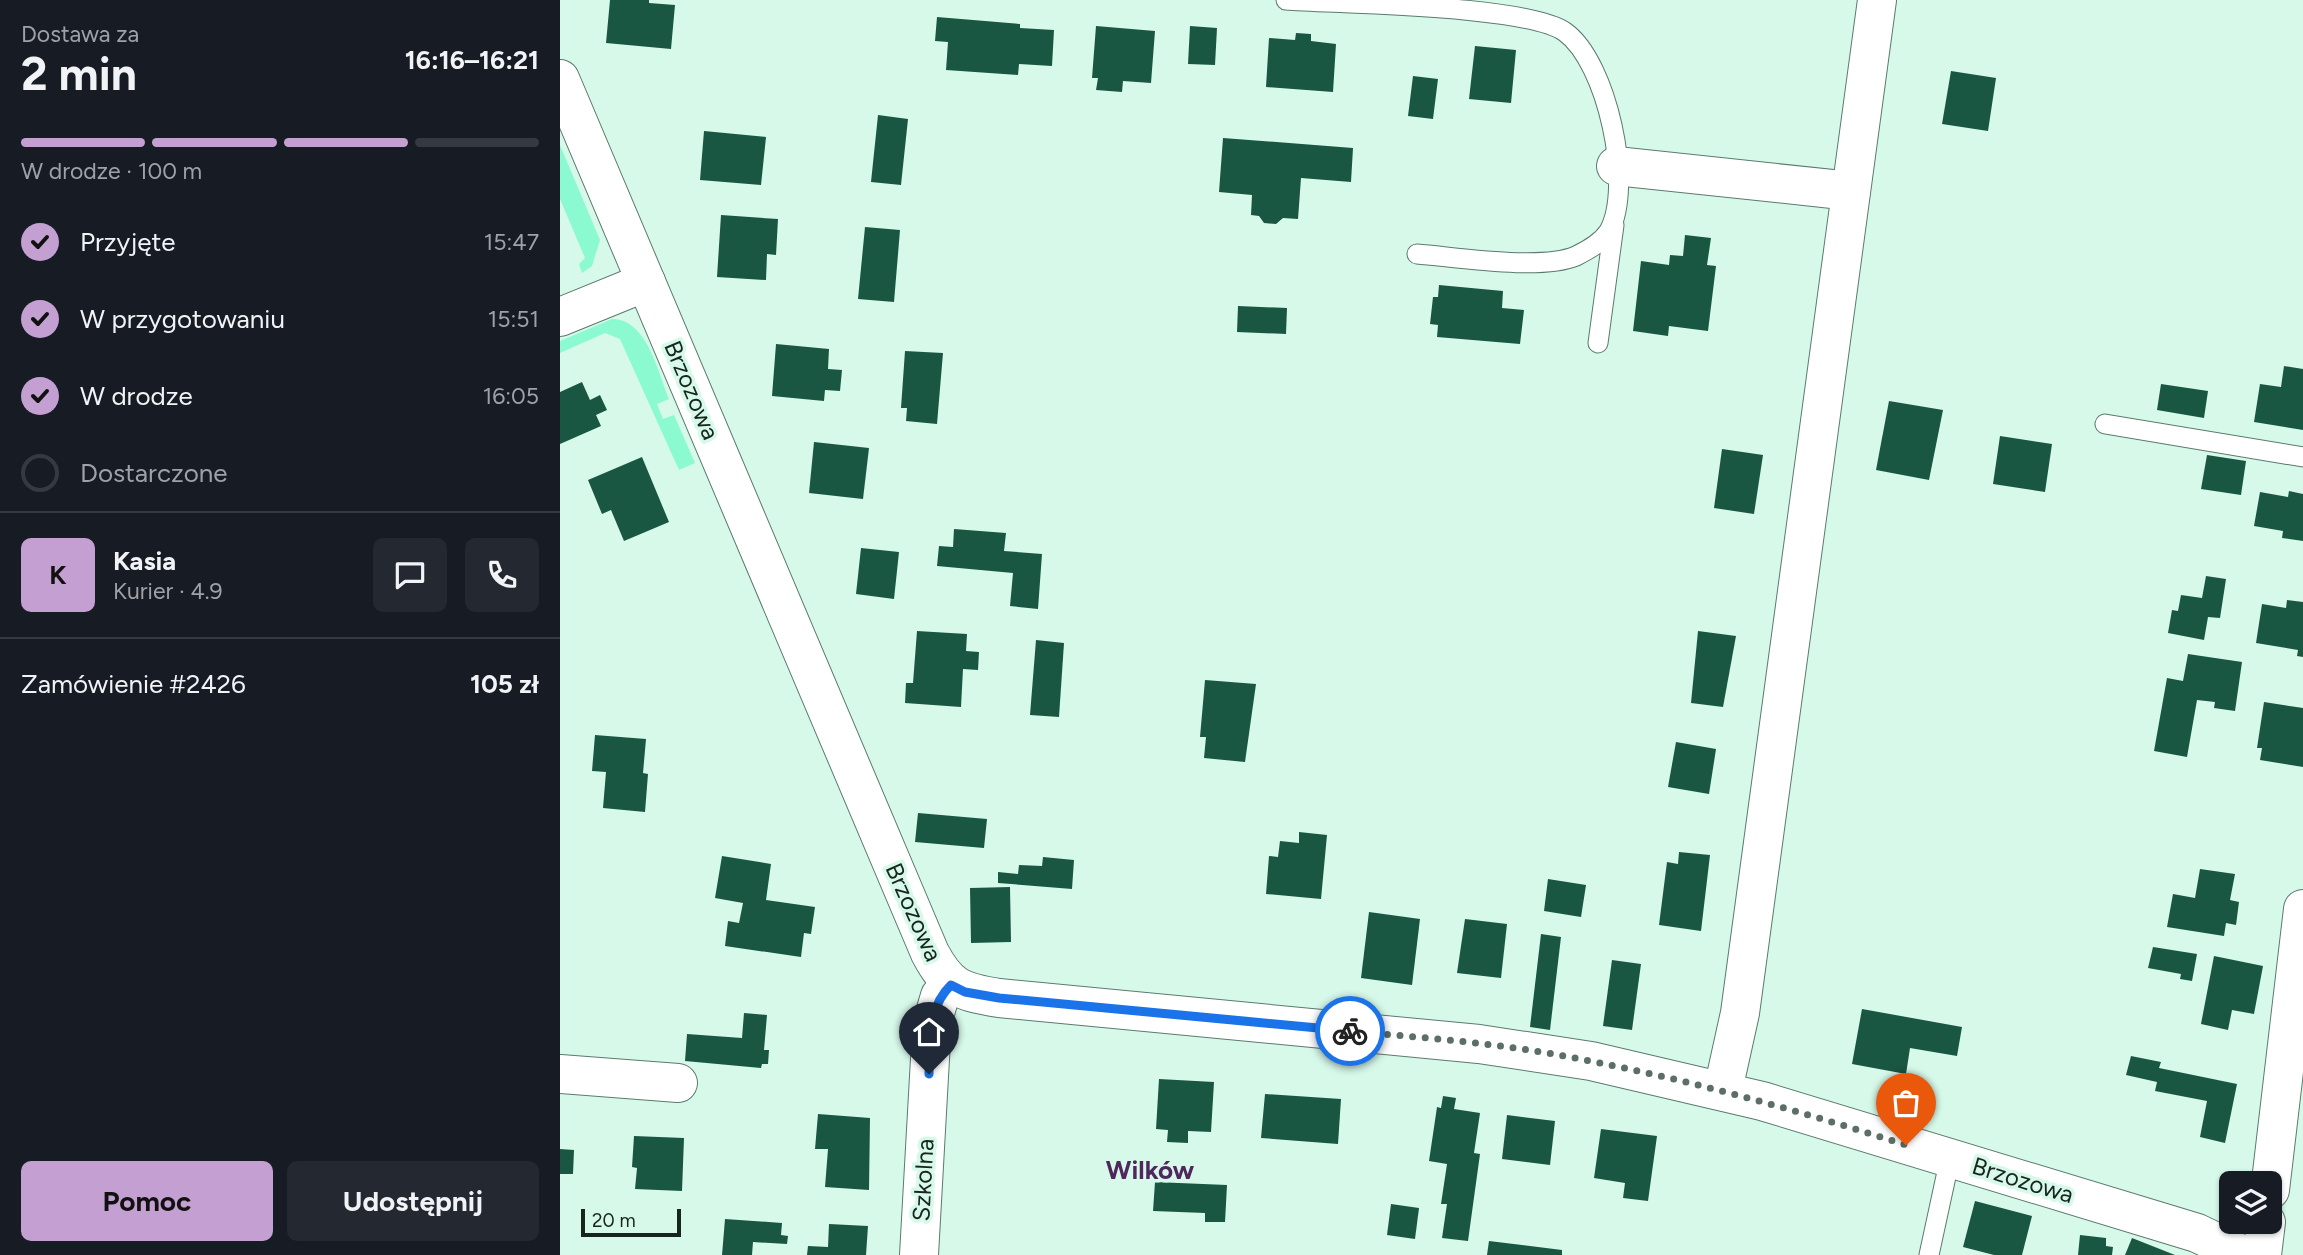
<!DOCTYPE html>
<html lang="pl">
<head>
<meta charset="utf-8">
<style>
  :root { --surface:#171b24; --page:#242831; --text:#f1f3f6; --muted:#9ea1a6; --line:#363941; --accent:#c49fd2 }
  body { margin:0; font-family:Figtree,sans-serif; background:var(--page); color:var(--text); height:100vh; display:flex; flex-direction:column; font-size:26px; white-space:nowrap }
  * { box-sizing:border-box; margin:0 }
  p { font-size:23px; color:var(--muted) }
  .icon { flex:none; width:38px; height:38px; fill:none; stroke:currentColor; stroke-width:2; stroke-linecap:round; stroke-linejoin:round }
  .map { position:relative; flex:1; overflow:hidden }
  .side { display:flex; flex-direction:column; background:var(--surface); width:560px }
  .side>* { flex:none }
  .buttons { position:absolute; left:1659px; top:1171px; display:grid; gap:14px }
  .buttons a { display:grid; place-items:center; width:63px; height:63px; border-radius:10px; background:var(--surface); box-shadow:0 2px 5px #0004; font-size:35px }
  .scale { position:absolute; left:21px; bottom:18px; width:100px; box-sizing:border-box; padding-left:7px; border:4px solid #18251f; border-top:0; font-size:19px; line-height:24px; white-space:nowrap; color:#18251f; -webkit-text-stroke:5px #d7f9ea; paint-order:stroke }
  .pin { position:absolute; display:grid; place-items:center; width:60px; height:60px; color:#fff; margin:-72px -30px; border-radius:50% 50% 50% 0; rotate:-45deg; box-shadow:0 0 7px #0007 }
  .pin .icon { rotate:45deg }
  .courier { position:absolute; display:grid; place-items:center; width:70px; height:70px; margin:-35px; border:5px solid #1a73e8; border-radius:50%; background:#fff; color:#222; box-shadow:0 2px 9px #0007 }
  .overview em { font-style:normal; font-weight:700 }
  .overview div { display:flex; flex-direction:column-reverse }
  .overview { display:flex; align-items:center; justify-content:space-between; height:119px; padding:0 21px }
  h1 { font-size:46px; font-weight:700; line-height:52px }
  .bar { display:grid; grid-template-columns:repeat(4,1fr); gap:10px 7px; align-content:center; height:84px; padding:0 21px }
  .bar i { height:9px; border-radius:5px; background:var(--line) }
  .bar .selected { background:var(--accent) }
  .bar p { grid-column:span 4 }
  .line { display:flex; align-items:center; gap:18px; padding:0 21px; border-top:2px solid var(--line) }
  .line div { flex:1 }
  .round { display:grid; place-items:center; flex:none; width:74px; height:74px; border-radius:10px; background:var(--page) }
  ol { padding:0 21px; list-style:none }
  li { display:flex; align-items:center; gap:21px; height:77px }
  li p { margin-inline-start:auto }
  li .icon { padding:7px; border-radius:50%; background:var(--accent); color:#111; stroke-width:4 }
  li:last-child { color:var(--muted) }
  li i { width:38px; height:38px; border:4px solid var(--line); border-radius:50% }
  .cta { display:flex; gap:14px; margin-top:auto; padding:14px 21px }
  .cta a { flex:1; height:80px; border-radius:10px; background:var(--accent); color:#111; font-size:28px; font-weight:700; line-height:80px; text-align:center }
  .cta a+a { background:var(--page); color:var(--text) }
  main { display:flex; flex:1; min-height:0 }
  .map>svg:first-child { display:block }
  .green { fill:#8bfad0 }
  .building { fill:#195743 }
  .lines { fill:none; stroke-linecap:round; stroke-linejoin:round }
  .lane-casing { stroke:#5b7a6d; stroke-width:21 }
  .street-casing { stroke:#5b7a6d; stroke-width:40 }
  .lane { stroke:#fff; stroke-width:19 }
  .street { stroke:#fff; stroke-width:38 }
  .done { stroke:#5b6f66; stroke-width:7; stroke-dasharray:0 12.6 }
  .route { stroke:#1a73e8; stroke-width:9 }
  .labels { text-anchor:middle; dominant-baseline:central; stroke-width:7; stroke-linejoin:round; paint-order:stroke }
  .street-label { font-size:24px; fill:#18251f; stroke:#d7f9ea }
  .neighbourhood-label { font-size:26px; font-weight:bold; fill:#50275d; stroke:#d7f9ea }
</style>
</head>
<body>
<main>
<section class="side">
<div class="overview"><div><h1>2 min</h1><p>Dostawa za</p></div><em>16:16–16:21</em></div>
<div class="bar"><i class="selected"></i><i class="selected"></i><i class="selected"></i><i></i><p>W drodze · 100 m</p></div>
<ol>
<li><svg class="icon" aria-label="check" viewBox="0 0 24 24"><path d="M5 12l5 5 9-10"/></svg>Przyjęte<p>15:47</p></li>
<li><svg class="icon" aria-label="check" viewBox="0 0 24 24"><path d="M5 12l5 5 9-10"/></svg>W przygotowaniu<p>15:51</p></li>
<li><svg class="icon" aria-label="check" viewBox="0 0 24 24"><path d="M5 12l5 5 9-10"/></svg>W drodze<p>16:05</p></li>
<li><i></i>Dostarczone</li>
</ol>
<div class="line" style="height:126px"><b class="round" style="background:var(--accent);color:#111">K</b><div><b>Kasia</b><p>Kurier · 4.9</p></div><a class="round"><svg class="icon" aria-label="chat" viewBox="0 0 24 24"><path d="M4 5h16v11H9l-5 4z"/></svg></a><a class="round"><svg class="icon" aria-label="phone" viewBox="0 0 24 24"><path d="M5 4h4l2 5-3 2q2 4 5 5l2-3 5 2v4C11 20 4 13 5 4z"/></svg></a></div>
<div class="line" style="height:91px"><div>Zamówienie #2426</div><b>105 zł</b></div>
<div class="cta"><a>Pomoc</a><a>Udostępnij</a></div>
</section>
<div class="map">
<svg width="1743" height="1255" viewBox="0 0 1743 1255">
  <rect width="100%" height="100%" fill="#d7f9ea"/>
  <!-- green -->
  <g class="green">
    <path d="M0,145L40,240L32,266L22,273L19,264L25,258L0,199Z"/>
    <path d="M52,319C87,319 98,372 109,399L97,404L103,419L114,415L135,463L119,470L60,339L45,333L0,353V341Z"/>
  </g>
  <!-- building -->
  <g class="building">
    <path d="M50,0H89V3L115,5L111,49L46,43Z"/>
    <path d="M377,17L460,24V28L494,30L492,66L459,64L458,75L386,70L388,42L375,41Z"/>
    <path d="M536,26L595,31L591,83L563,81L562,92L536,90L538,78H532Z"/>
    <path d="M630,26L657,28L655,65L628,64Z"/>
    <path d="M736,33L751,34V41L776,44L773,92L706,87L709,38L735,40Z"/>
    <path d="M915,46L956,50L951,103L909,99Z"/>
    <path d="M1391,71L1436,78L1428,131L1382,124Z"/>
    <path d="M853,76L878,79L873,119L848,116Z"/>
    <path d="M318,115L348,119L341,185L311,182Z"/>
    <path d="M144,131L206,137L201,185L140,180Z"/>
    <path d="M663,138L793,148L791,182L741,178L738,219L723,218L716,224L704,223L699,216L691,215L692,195L659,192Z"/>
    <path d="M161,215L218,219L216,255L207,254L206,280L157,277Z"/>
    <path d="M305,227L340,230L334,302L298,299Z"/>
    <path d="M1125,235L1151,238L1147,265L1156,266L1148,331L1109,326L1108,336L1073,331L1081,261L1109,265L1110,255L1123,256Z"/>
    <path d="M879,285L943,291L942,308L964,310L960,344L877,337L878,325L870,324L873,297H878Z"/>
    <path d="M678,306L727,308L726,334L677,332Z"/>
    <path d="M216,344L269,349L268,369L282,370L280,391L265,390L264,401L212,396Z"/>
    <path d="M345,351L383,353L377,424L346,421L347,408H341Z"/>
    <path d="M1724,366L1743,369V430L1694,422L1700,384L1721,387Z"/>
    <path d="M22,382L30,400L40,395L47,410L36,415L41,426L0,444V392Z"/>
    <path d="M1601,384L1648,391L1644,418L1597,410Z"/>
    <path d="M1329,401L1383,410L1369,480L1316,470Z"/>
    <path d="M1440,436L1492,444L1485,492L1433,484Z"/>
    <path d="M254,442L309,448L303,499L249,493Z"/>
    <path d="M1162,449L1203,455L1194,514L1154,508Z"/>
    <path d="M1647,455L1686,461L1681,495L1641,489Z"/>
    <path d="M82,457L109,522L64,541L51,510L42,514L28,480Z"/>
    <path d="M1729,491L1743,494V541L1722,538L1723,531L1694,526L1700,492L1728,497Z"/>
    <path d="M394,529L446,533L444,551L482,554L478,609L450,606L453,573L377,566L379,546L393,547Z"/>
    <path d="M301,548L339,552L334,599L296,594Z"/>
    <path d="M1646,576L1666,579L1660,618L1648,617L1644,640L1608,633L1612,610L1618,611L1621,595L1642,598Z"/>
    <path d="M1727,600L1743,602V657L1737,656L1738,650L1696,643L1702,604L1726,608Z"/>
    <path d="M357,631L407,634L406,651L419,652L418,670L403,669L401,707L345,703L346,683H353Z"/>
    <path d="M1138,631L1176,636L1163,707L1131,703Z"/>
    <path d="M476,640L504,643L499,717L470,715Z"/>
    <path d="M1628,654L1682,662L1675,711L1654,708L1655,702L1637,700L1627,757L1594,751L1607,678L1623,681Z"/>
    <path d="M645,680L696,684L685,762L644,758L646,737H640Z"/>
    <path d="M1704,702L1743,708V767L1700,760L1702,748H1697Z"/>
    <path d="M35,735L86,739L83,773L88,774L85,812L43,808L46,772L32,771Z"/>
    <path d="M1116,742L1156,749L1149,794L1108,787Z"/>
    <path d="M358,813L427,819L424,848L355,842Z"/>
    <path d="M739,832L767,835L761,899L706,894L709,856L718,857L720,841L739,843Z"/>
    <path d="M1119,852L1150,855L1141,931L1099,925L1107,862L1118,864Z"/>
    <path d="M162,856L211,864L206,900L255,907L251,934L244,933L241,957L165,946L168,921L179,923L183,903L155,898Z"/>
    <path d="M483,857L514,860L512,889L438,883V872L458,874L459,865L482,866Z"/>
    <path d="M1640,869L1675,874L1670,900L1679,902L1676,925L1666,923L1664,936L1607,927L1613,894L1635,898Z"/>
    <path d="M988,879L1026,885L1021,917L984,911Z"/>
    <path d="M450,887L451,942L411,943L410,888Z"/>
    <path d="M809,912L860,919L852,985L801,978Z"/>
    <path d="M905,919L947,924L941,978L897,973Z"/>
    <path d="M981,934L1001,937L990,1030L970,1027Z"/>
    <path d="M1593,947L1637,954L1632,981L1620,979L1621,974L1588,968Z"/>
    <path d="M1654,956L1703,966L1694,1014L1672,1010L1668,1030L1641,1024Z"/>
    <path d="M1052,960L1081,964L1072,1030L1043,1026Z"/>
    <path d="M1302,1009L1402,1027L1397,1056L1350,1048L1346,1074L1292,1064Z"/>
    <path d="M184,1013L207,1015L204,1050H209L208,1064H202L201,1068L125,1061L127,1034L182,1038Z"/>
    <path d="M1571,1056L1601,1062L1599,1068L1677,1084L1665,1143L1640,1137L1647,1101L1595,1091L1597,1082L1566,1075Z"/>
    <path d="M599,1079L654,1082L651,1132L628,1131V1143L607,1142L608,1130L596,1129Z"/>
    <path d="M705,1094L781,1099L778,1144L701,1138Z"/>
    <path d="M883,1096L896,1098L894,1109L920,1113L914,1153L920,1154L908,1241L882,1238L887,1204H881L887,1164L869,1161L877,1107L881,1108Z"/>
    <path d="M258,1114L310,1118L309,1190L265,1187L268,1149H255Z"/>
    <path d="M947,1115L995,1121L990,1165L942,1159Z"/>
    <path d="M1041,1129L1097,1136L1088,1201L1063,1198L1065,1183L1034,1178Z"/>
    <path d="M74,1136L124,1138L122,1191L75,1189L77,1168L72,1167Z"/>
    <path d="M0,1149L14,1150L13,1174H0Z"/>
    <path d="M595,1182L667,1185L665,1222H645V1213L593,1211Z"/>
    <path d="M1415,1201L1472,1216L1462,1255H1434L1403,1247Z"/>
    <path d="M831,1204L859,1208L855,1239L827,1235Z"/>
    <path d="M165,1219L222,1223L221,1235L228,1236L227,1244L193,1242L192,1255H162Z"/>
    <path d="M269,1224L308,1226L306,1255H247L248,1246L268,1247Z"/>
    <path d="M1520,1235L1546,1238V1246L1553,1247L1552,1255H1518Z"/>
    <path d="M1572,1238L1615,1255H1565Z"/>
    <path d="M929,1241L1002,1250V1255H927Z"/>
  </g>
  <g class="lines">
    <defs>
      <g id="lane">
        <path d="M726,0C782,4 966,5 1005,32C1047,62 1074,186 1049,231C1041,243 1028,250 1016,256C981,271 896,257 857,254"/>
        <path d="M1038,343L1054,225"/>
        <path d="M1545,424L1743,457"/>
        <path d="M1369,1255L1390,1158"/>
      </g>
      <g id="street">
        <path d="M0,79L370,953C388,987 400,992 439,998L919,1044L1031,1061L1202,1101L1637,1233L1683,1255"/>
        <path d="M1056,166L1291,191"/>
        <path d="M0,317L86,282"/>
        <path d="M0,1074L118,1083"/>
        <path d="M1163,1090L1180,1013L1317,0"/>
        <path d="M1710,1190L1743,909"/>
        <path d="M359,1255L372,1023L380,996L391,985"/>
        <path d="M1702,1255L1706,1222"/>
      </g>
    </defs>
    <!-- lane casing -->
    <use href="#lane" class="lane-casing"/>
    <!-- street casing -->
    <use href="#street" class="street-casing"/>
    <!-- lane -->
    <use href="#lane" class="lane"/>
    <!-- street -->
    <use href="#street" class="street"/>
  </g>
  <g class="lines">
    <!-- done -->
    <path class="done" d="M790,1031C851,1037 914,1041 975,1051C1102,1072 1224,1106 1346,1145"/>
    <!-- route -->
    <path class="route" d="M369,1074C370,1042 367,1008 391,985L405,992L439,998L790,1031"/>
  </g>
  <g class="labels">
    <!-- street labels -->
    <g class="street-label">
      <text transform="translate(132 390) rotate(67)">Brzozowa</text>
      <text transform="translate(354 912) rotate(66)">Brzozowa</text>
      <text transform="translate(363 1180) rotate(-87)">Szkolna</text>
      <text transform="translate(1463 1180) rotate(17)">Brzozowa</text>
    </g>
    <!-- neighbourhood labels -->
    <g class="neighbourhood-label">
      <text x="590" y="1170">Wilków</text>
    </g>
  </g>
</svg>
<div class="buttons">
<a><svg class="icon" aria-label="layers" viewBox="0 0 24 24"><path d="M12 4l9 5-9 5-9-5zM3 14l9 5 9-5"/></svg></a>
</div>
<div class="scale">20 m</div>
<div class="pin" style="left:1346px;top:1145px;background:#ea580c"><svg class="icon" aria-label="bag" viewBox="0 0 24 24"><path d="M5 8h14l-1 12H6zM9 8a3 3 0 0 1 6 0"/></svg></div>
<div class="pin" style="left:369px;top:1074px;background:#1f2937"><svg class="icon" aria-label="home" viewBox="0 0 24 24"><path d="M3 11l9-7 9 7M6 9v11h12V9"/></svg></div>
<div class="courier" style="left:790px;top:1031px"><svg class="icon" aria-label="bike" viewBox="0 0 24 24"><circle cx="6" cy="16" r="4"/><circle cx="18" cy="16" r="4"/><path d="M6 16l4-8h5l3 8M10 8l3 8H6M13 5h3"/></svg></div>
</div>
</main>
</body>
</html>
